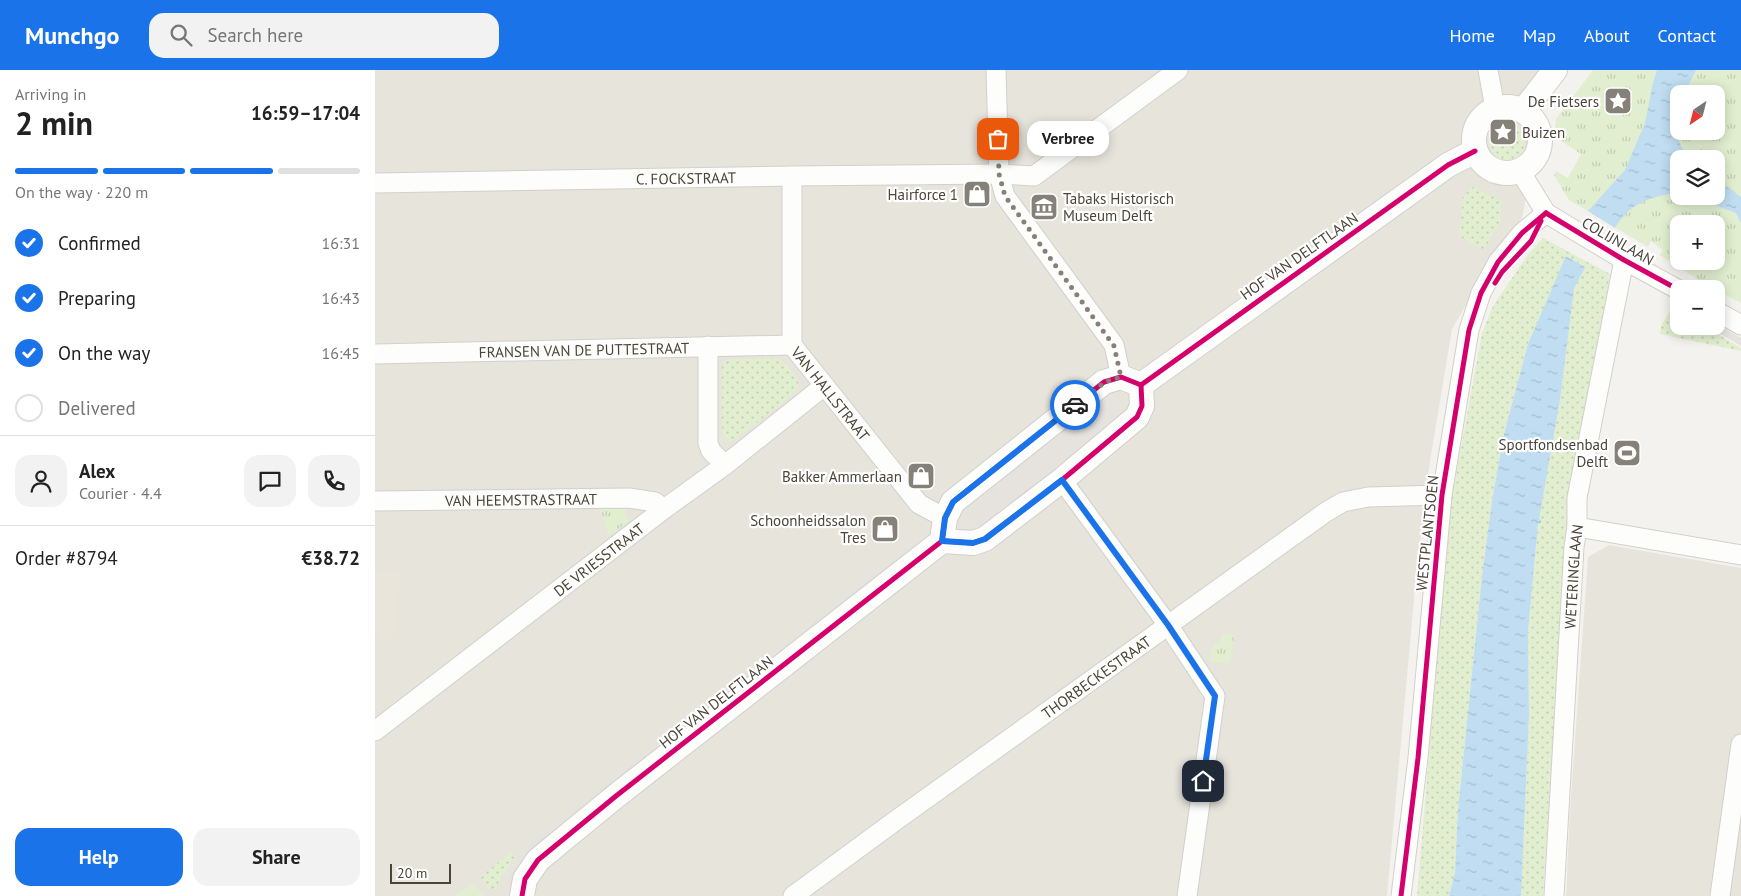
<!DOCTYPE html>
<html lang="en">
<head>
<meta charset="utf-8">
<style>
  :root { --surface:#fff; --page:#f2f2f2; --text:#222; --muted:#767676; --line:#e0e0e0; --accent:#1a73e8 }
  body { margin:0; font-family:"PT Sans",sans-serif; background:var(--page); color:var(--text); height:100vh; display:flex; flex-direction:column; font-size:19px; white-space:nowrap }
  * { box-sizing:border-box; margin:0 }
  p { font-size:16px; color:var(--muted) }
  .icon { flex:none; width:28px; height:28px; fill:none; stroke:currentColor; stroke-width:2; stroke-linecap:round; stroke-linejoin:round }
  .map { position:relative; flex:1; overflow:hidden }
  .details { display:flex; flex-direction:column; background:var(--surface); width:375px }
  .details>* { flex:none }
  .needle { width:32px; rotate:215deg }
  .buttons { position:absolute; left:1295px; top:15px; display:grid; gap:10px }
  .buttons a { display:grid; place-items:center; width:55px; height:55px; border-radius:10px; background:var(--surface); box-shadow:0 2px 12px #0003; font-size:25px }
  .scale { position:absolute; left:15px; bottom:12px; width:61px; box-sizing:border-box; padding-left:5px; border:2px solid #4b4439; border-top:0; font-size:14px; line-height:18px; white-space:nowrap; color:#4b4439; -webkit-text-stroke:4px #fff; paint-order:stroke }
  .pin { position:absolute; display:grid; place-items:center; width:42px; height:42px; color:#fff; margin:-21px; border-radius:10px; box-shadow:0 2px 8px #0006 }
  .courier { position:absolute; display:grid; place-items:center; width:50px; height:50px; margin:-25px; border:4px solid #1a73e8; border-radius:50%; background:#fff; color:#222; box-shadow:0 1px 6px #0007 }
  .bubble { position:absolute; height:35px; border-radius:15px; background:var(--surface); box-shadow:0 2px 12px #0003; font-size:16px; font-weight:800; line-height:35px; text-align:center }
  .head em { font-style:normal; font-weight:800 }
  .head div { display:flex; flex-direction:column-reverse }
  .head { display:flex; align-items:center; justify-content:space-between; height:85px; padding:0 15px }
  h1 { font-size:32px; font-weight:800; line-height:38px }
  .bar { display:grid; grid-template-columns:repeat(4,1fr); gap:8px 5px; align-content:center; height:60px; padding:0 15px }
  .bar i { height:6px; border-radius:4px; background:var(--line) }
  .bar .active { background:var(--accent) }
  .bar p { grid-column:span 4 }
  .line { display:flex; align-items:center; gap:12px; padding:0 15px; border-top:1px solid var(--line) }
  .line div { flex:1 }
  .round { display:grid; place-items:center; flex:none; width:52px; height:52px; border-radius:15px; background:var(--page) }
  ol { padding:0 15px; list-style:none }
  li { display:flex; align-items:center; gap:15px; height:55px }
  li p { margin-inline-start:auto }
  li .icon { padding:5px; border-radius:50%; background:var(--accent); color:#fff; stroke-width:4 }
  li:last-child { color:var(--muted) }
  li i { width:28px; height:28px; border:2px solid var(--line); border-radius:50% }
  .action { display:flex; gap:10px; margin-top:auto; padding:10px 15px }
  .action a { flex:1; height:58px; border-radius:15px; background:var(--accent); color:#fff; font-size:20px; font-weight:800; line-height:58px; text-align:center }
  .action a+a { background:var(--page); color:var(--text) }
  header { display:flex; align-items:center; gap:30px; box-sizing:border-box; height:70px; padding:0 25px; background:var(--accent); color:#fff }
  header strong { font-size:24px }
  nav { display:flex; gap:28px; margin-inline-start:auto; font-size:18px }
  .search { width:350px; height:45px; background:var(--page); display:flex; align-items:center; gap:12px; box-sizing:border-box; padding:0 18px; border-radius:15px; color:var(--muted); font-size:19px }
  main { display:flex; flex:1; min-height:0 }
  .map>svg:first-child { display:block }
  .residential { fill:#e7e4dc }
  .education { fill:#eae5da }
  .grass { fill:url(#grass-dots) }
  .park { fill:url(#park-tufts); fill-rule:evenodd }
  .parking { fill:#e6e3df }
  .water { fill:url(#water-ripples) }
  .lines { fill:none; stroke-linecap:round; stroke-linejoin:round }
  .minor-casing { stroke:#d2d0cb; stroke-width:21 }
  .tertiary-casing { stroke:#d2d0cb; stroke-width:26 }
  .minor { stroke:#fdfdfc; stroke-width:19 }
  .tertiary { stroke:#fdfdfc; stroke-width:24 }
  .cycleway-casing { stroke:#fff; stroke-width:8 }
  .cycleway { stroke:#d6006c; stroke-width:5 }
  .done { stroke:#868178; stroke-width:5; stroke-dasharray:0 9 }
  .route { stroke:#1a73e8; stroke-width:6 }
  .labels { text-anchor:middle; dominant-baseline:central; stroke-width:4.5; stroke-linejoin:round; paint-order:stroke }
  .poi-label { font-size:15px; fill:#4b4439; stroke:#fff; text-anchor:end }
  .street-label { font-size:15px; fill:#4b4439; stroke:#fff }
</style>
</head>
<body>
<header>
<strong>Munchgo</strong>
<div class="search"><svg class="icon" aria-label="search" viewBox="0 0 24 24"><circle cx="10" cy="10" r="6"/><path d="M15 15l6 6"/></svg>Search here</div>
<nav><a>Home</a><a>Map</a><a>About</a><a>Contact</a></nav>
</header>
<main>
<section class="details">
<div class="head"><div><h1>2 min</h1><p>Arriving in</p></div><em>16:59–17:04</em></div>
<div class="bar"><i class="active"></i><i class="active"></i><i class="active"></i><i></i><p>On the way · 220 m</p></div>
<ol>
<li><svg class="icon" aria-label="check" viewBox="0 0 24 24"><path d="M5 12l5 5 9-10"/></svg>Confirmed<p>16:31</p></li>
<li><svg class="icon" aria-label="check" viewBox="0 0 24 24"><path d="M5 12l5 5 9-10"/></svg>Preparing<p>16:43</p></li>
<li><svg class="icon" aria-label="check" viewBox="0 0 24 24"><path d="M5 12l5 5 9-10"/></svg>On the way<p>16:45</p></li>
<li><i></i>Delivered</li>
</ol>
<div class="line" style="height:90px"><a class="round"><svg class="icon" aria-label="person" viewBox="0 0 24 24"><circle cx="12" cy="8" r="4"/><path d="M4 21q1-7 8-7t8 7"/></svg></a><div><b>Alex</b><p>Courier · 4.4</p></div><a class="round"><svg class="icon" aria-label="chat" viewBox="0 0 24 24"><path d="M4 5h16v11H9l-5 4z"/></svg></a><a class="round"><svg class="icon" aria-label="phone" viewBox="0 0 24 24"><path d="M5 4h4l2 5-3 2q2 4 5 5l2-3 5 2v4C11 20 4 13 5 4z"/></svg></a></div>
<div class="line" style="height:65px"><div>Order #8794</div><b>€38.72</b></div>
<div class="action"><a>Help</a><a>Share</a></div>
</section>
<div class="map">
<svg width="1366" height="826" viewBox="0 0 1366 826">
  <defs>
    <pattern id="grass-dots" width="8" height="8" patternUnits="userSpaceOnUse" patternTransform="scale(1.25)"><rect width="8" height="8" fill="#e1eecf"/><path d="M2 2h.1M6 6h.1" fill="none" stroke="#c3cdb2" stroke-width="1.8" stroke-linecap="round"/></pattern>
    <pattern id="park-tufts" width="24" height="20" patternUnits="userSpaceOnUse" patternTransform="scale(1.25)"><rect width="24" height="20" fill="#e1eecf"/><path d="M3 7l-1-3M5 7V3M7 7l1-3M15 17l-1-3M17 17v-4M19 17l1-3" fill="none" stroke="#c3cdb2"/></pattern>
    <pattern id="water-ripples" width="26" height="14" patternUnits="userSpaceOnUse" patternTransform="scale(1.25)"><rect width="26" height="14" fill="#c0ddf1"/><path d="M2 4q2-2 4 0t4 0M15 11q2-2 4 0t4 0" fill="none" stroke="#a6bfcf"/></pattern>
  </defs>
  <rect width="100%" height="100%" fill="#f4f2ee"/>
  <!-- residential -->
  <g class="residential">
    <path d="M0,0H1189L1162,37L1163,66L1147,148L1097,225L1077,259L1055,391L1042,496L1012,826H0Z"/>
    <path d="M1234,475L1366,498V826H1191L1195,741L1213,487Z"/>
  </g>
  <!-- education -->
  <path class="education" d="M0,503L26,504L22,533V561L9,571L2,559L0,560Z"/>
  <!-- grass -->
  <g class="grass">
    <circle cx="1132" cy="72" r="18"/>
    <path d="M1098,117L1127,131L1125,152L1109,180L1084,166L1088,126Z"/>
    <path d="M1168,168L1235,204L1188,522L1168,826H1146L1154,646L1153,562L1163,453H1166V450H1163L1185,330L1199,219L1210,197L1192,186L1153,274L1129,364L1117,431L1107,506L1083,740L1080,803L1074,826H1042L1075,437L1107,263L1118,236L1152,186Z"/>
    <path d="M1297,238L1304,242V256H1329L1366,278V281L1285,264L1286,256Z"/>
    <path d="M403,288C412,293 426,310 424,320L361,369L356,372L350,370L347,362V297L349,292L355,289Z"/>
    <path d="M136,782L140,786L119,820H115L105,807Z"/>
  </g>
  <!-- park -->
  <g class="park">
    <path d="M1218,0H1366V233L1341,220V219L1336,218L1285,185L1288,180L1276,171L1273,177L1194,130L1179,105L1181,101L1193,108L1206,84L1180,67L1181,49ZM1304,24H1341V61H1304ZM1304,89H1341V126H1304ZM1304,154H1341V191H1304Z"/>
    <path d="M224,438L249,439L254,451L234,466Z"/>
    <path d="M847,563L859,566L856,590L853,594L834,591L837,579L841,572H844Z"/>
    <path d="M98,813L109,826H81Z"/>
  </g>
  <!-- parking -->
  <g class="parking">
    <path d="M1341,254L1366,268V276L1332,256H1341Z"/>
    <path d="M729,321L752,350L607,464L584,435Z"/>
    <path d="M465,345L532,429L528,432L462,348Z"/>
    <path d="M245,417V422L57,423V419Z"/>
    <path d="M317,425L320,430L219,508L216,504Z"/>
    <path d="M526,484L530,489L143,800L136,817L131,816L138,798L160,771Z"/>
    <path d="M200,516L204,520L117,586L113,581Z"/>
    <path d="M843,654L849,655L824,826H818Z"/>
  </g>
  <!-- water -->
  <g class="water">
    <path d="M1282,0H1321L1309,24H1304C1304,48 1295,70 1316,89H1304V122C1276,127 1255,132 1240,158L1213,141L1250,100L1270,53L1278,13Z"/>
    <path d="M1341,108L1366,127V153L1361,143L1316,126H1341Z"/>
    <path d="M1191,186L1210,197L1199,219L1185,330L1164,449L1166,450V453H1163L1153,562L1154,646L1146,826H1074L1080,803L1083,740L1107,506L1117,431L1129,364L1153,274Z"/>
  </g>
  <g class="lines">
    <defs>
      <g id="minor">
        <path d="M621,0L624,104L630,126L739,275L746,307"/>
        <path d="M1113,0L1120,38"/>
        <path d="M1145,101L1171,143L1249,190L1304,220"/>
        <path id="s1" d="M417,106V275L544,434L570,448"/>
        <path id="s2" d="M0,113L417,106L624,104L659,106L803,0"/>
        <path d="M1341,241L1366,255"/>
        <path d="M333,276V373L336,381L350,395"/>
        <path id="s3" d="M0,284L417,275"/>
        <path d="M687,410L793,555L840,626L812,826"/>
        <path id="s4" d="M0,431L254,428L280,432L289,439"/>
        <path d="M1202,457L1366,485"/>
        <path id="s5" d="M0,661L289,439L350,395L449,316"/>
        <path id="s6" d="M418,826L520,751L951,442L968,432L993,427L1067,425"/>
        <path d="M1026,826L1043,688L1067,425L1094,260L1106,223L1123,192L1147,163L1171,143"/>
        <path id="s7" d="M1179,826L1199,477L1202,457V428L1249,190"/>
        <path d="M1345,826L1366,674"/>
      </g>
      <g id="tertiary">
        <circle cx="1132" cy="70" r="33"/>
        <path d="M1148,41L1180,0"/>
        <path d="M766,315L1073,95L1100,81"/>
        <path d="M567,471L598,473L610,469L687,410L762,347L767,336L766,315"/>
        <path d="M147,826L150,809L163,790L241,726L567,471L570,448L578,432L729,312L746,307L766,315"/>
      </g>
    </defs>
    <!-- minor casing -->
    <use href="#minor" class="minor-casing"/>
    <!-- tertiary casing -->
    <use href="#tertiary" class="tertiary-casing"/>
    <!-- minor -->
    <use href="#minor" class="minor"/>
    <!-- tertiary -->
    <use href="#tertiary" class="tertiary"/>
    <defs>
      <g id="cycleway">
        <path d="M1171,143L1249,190L1304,220"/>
        <path d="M1120,213L1127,202L1156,171L1166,151"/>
        <path d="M766,315L1073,95L1100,81"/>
        <path d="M567,471L598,473L610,469L687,410L762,347L767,336L766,315"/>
        <path d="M147,826L150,809L163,790L241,726L567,471L570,448L578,432L729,312L746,307L766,315"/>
        <path d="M1026,826L1043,688L1067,425L1094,260L1106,223L1123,192L1147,163L1171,143"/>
      </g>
    </defs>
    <!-- cycleway casing -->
    <use href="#cycleway" class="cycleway-casing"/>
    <!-- cycleway -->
    <use href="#cycleway" class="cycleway"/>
  </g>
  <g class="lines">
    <!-- done -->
    <path class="done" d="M623,69L624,104L630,126L739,276L746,307L730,312L700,335"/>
    <!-- route -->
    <path class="route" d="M700,335L578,432L570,448L567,471L598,473L610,469L687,410L793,555L840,626L828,711"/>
  </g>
  <!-- icons -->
  <defs>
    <symbol id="sight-square" viewBox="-11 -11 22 22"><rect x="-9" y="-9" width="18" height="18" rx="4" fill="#868178" stroke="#fff"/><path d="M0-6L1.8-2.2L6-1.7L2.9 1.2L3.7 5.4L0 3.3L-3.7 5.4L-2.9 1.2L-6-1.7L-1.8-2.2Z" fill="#fff"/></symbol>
    <symbol id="shop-square" viewBox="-11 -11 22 22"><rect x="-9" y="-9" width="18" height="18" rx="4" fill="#868178" stroke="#fff"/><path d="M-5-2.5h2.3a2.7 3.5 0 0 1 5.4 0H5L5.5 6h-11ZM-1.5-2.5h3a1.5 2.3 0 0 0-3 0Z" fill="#fff"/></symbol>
    <symbol id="museum-square" viewBox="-11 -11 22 22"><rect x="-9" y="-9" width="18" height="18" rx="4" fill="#868178" stroke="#fff"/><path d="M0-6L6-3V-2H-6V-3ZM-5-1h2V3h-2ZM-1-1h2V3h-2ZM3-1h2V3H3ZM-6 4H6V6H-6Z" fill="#fff"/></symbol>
    <symbol id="stadium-square" viewBox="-11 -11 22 22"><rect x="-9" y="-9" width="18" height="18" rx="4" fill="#868178" stroke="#fff"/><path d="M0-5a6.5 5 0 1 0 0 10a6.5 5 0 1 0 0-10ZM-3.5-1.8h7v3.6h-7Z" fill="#fff"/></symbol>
  </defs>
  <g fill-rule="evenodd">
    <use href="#sight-square" x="1227" y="15" width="32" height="32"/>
    <use href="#sight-square" x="1112" y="46" width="32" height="32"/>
    <use href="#shop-square" x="586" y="108" width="32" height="32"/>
    <use href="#museum-square" x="653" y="121" width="32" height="32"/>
    <use href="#stadium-square" x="1236" y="367" width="32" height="32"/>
    <use href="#shop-square" x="530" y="390" width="32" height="32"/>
    <use href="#shop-square" x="494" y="443" width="32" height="32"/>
  </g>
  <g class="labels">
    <!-- poi labels -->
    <g class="poi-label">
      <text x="1224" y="31">De Fietsers</text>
      <text x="1147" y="62" text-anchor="start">Buizen</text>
      <text x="583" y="124">Hairforce 1</text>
      <text x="688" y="128" text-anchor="start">Tabaks Historisch<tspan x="688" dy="17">Museum Delft</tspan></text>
      <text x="1233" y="374">Sportfondsenbad<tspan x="1233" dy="17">Delft</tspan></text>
      <text x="527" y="406">Bakker Ammerlaan</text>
      <text x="491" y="450">Schoonheidssalon<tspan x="491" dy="17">Tres</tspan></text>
    </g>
    <!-- street labels -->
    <g class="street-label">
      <text stroke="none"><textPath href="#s2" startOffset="311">C. FOCKSTRAAT</textPath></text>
      <text transform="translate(1243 171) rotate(30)">COLIJNLAAN</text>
      <text transform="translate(924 186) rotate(-35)">HOF VAN DELFTLAAN</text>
      <text stroke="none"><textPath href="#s3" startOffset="209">FRANSEN VAN DE PUTTESTRAAT</textPath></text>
      <text stroke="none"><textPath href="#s1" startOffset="231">VAN HALLSTRAAT</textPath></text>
      <text stroke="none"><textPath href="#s4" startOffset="146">VAN HEEMSTRASTRAAT</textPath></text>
      <text transform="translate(1052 463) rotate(-84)">WESTPLANTSOEN</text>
      <text stroke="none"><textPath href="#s5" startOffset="282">DE VRIESSTRAAT</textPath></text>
      <text stroke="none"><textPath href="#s7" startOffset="320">WETERINGLAAN</textPath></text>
      <text stroke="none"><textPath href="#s6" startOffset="374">THORBECKESTRAAT</textPath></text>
      <text transform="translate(341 632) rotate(-38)">HOF VAN DELFTLAAN</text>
    </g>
  </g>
</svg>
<div class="buttons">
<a><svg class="needle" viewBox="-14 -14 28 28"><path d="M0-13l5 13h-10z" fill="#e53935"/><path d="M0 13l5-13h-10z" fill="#767676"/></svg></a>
<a><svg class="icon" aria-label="layers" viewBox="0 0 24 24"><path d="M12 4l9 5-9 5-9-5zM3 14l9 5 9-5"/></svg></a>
<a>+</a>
<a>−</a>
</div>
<div class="scale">20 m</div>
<div class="pin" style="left:623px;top:69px;background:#ea580c"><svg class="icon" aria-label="bag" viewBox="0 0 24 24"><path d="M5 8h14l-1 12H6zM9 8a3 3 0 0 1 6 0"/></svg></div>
<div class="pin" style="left:828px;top:711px;background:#1f2937"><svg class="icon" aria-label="home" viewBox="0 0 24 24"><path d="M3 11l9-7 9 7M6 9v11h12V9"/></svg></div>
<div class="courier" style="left:700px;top:335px"><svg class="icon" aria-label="car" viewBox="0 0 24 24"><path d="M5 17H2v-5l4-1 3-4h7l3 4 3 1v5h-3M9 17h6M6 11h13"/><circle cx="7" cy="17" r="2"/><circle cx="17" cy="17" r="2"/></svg></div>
<div class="bubble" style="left:652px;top:51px;width:82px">Verbree</div>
</div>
</main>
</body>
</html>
